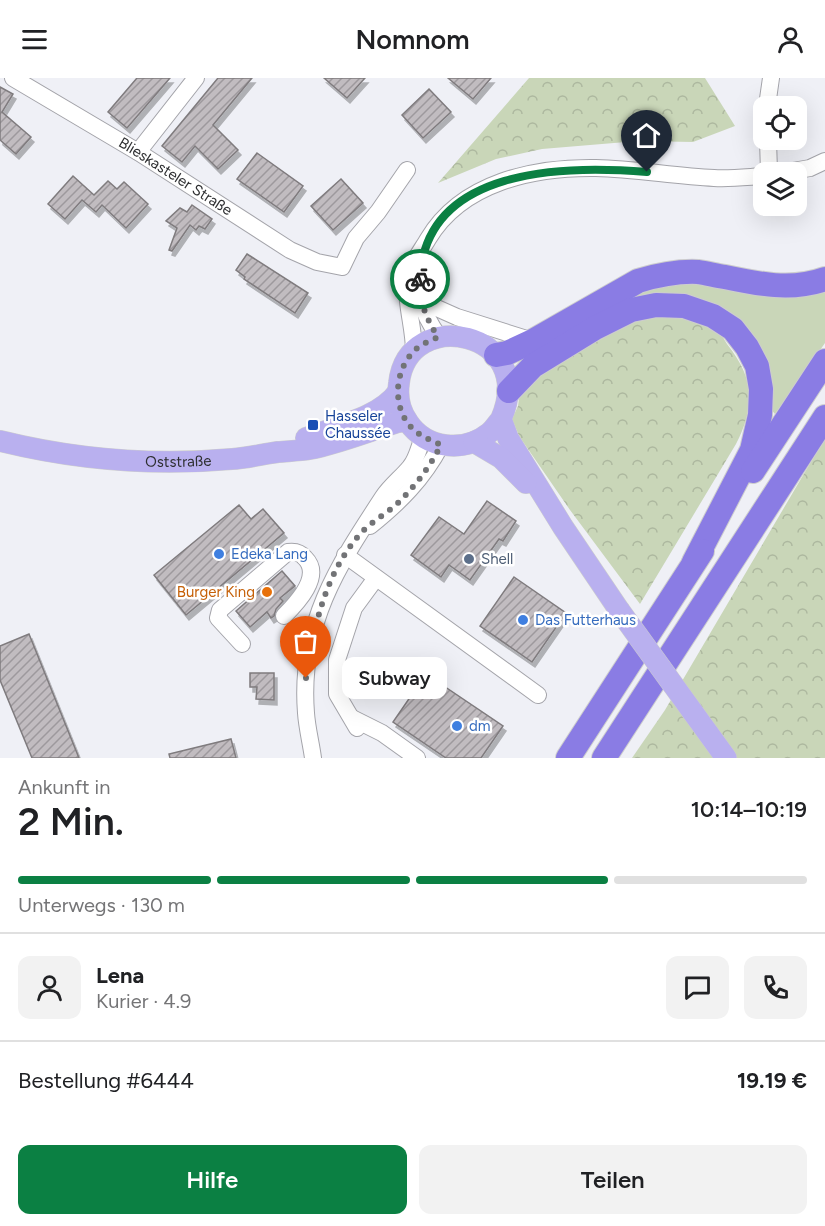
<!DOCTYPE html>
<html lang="de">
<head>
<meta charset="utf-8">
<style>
  :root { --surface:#fff; --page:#f2f2f2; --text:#202124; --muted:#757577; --line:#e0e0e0; --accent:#0b8043 }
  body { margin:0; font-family:Figtree,sans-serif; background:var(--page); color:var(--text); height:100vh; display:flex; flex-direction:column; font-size:22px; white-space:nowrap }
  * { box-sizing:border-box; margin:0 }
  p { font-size:20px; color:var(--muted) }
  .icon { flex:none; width:33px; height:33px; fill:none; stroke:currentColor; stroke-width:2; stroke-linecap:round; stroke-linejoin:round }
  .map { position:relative; height:680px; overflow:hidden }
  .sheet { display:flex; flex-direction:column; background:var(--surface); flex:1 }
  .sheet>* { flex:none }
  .tools { position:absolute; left:753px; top:18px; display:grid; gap:12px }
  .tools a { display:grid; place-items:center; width:54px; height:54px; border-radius:12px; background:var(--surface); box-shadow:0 6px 24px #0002; font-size:30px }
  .pin { position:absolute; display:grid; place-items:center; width:51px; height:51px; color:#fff; margin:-62px -26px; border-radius:50% 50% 50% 0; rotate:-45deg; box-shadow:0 0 6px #0007 }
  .pin .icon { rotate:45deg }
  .courier { position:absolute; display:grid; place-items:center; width:60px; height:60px; margin:-30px; border:4px solid #0b8043; border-radius:50%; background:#fff; color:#222; box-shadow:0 2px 8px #0007 }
  .bubble { position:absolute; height:42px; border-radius:12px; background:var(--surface); box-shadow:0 6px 24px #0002; font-size:20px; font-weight:600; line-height:42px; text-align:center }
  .overview em { font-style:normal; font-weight:600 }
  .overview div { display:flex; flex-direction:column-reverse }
  .overview { display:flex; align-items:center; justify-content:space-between; height:102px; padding:0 18px }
  h1 { font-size:39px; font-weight:600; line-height:45px }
  .bar { display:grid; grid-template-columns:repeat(4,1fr); gap:9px 6px; align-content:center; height:72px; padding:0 18px }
  .bar i { height:8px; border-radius:4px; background:var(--line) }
  .bar .active { background:var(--accent) }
  .bar p { grid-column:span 4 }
  .line { display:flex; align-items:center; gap:15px; padding:0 18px; border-top:2px solid var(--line) }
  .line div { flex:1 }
  .round { display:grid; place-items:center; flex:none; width:63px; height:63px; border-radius:12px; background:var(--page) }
  .action { display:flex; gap:12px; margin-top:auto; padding:12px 18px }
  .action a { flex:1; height:69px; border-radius:12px; background:var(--accent); color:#fff; font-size:24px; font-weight:600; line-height:69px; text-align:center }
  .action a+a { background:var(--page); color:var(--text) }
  header { display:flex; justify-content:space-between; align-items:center; height:78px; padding:0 18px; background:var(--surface); font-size:27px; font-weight:600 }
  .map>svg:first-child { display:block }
  .grass { fill:#c9d6b8 }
  .forest { fill:url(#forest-crowns) }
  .building { fill:url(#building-hatch); stroke:#7f7b7e; stroke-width:1.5; filter:url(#shadow) }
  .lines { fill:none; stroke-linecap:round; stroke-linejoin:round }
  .minor-casing { stroke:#a4a4aa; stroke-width:18 }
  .major-casing { stroke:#cdcdce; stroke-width:22 }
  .highway-casing { stroke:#cdcdce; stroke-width:26 }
  .minor { stroke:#fff; stroke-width:16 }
  .major { stroke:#b9b0ef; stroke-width:21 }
  .highway { stroke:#8a7ce4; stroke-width:24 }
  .major-bridge-casing { stroke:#cdcdce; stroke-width:22; stroke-linecap:butt }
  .major-bridge { stroke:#b9b0ef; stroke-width:21 }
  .done { stroke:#727376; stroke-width:6; stroke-dasharray:0 10.8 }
  .route { stroke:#0b8043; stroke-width:8 }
  .transit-dot { fill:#1a4fb4; stroke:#fff; stroke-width:2 }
  .shop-dot { fill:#3f7fe0; stroke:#fff; stroke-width:2 }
  .service-dot { fill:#5c6f8a; stroke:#fff; stroke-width:2 }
  .food-dot { fill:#e8710a; stroke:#fff; stroke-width:2 }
  .labels { text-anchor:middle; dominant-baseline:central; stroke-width:5; stroke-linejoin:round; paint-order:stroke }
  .street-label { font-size:15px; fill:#2e2f31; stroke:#fff }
  .transit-label { font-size:15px; fill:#164399; stroke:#fff; text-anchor:start }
  .shop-label { font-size:15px; fill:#366cbe; stroke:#fff; text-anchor:start }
  .service-label { font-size:15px; fill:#4e5e75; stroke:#fff; text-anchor:start }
  .food-label { font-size:15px; fill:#c56008; stroke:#fff; text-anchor:end }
</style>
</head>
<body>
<header><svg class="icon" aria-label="menu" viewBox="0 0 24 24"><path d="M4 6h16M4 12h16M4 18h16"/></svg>Nomnom<svg class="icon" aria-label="person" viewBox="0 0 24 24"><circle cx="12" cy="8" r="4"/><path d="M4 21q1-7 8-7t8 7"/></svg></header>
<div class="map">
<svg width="825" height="680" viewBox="0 0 825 680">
  <defs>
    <pattern id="forest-crowns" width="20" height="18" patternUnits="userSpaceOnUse" patternTransform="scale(1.5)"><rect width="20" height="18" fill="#c9d6b8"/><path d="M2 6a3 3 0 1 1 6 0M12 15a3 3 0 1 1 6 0" fill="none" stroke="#adb89f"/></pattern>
    <pattern id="building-hatch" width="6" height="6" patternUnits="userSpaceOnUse" patternTransform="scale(1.5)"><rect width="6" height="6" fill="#c1bcc0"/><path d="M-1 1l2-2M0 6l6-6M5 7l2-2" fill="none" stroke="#9d999d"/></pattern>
    <filter id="shadow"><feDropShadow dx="3" dy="5" stdDeviation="0" flood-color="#0004"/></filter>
  </defs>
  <rect width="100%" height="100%" fill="#eff0f6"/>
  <!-- grass -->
  <path class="grass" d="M660,205L825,210V265L775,336L769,329L743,249L606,230Z"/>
  <!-- forest -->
  <g class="forest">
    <path d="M529,0H705L735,48L693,64L638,63L542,71L496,81L438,105Z"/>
    <path d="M662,235C677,238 704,241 716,251C720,254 724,261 727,266C754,300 756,327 736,366L640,526L570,432L519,358L512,341L518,328L520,313L538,292L639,238Z"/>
    <path d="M825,360V680H632L665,632Z"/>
  </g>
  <!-- building -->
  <g class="building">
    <path d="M137,0H170L127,50L108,34Z"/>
    <path d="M218,0H252L213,47L238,72L218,91L195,68L182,84L162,68Z"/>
    <path d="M324,0H365L347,20Z"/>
    <path d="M448,0H491L473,21Z"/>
    <path d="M0,9L13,16L2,34L31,59L16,76L0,62Z"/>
    <path d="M429,11L451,34L423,60L402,37Z"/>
    <path d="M257,75L303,108L284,134L237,101Z"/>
    <path d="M73,98L94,117L108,103L117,111L124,104L148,126L126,150L102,127L96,134L82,122L65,141L48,126Z"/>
    <path d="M341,101L363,125L333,152L311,128Z"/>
    <path d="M192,127L212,141L205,151L199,148L196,152L190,147L172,173L169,172L177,150L166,143L180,130L187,134Z"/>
    <path d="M247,176L308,215L295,235L244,201L245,199L236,192Z"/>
    <path d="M487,423L516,443L503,463L499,461L470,502L449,487L441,499L411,477L439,439L464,456Z"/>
    <path d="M239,427L251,441L263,431L284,455L186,537L154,497Z"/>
    <path d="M282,493L295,508L280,520L283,523L276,531L274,538L271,540L267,534L250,549L236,533Z"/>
    <path d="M514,499L566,535L532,584L480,548Z"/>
    <path d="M29,556L79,680H32L0,602V568Z"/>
    <path d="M250,595H274V622L256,621L257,609H250Z"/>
    <path d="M426,596L503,648L481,680H446L393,644Z"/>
    <path d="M231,661L236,680H170L169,676Z"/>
  </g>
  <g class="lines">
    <defs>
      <g id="minor">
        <path id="s1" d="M13,0L138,74L290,172L317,184L342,189L356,160L378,134L407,92"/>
        <path d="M767,28L771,0"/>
        <path d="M768,62L769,94"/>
        <path d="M138,74L196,0"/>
        <path d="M787,94L810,90L825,83"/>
        <path d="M422,181C415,214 420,232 439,259"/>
        <path d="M421,223L457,239L533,263"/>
        <path d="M414,273C414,249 405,226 408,201C410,187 421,173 428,161C462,104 534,89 596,90C635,91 674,98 714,100C730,101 747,99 764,98"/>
        <path d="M370,448C400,424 423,401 441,367"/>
        <path d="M345,477L538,617"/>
        <path d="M242,566L218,540L220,532L288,474C295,473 300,474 305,480C323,498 297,525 284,538"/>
        <path d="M352,640L382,655L417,680"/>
        <path d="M357,650L337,616V582L354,530L376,500"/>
        <path d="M313,680C311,665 307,650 306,635C299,547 337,489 383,419C390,408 402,399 410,389C417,381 419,369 423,359"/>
      </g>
      <g id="major">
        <path d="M501,341C497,346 493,352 489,355C464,375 426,371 408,344C400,333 397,319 399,305C408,226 539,253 501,341L508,360L563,449L619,532"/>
        <path d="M306,360C336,348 379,340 398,314"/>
        <path id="s2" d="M0,363C77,382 154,388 232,381C248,380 263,376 278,374C288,373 299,373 310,371C340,365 369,353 398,344L407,343"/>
        <path d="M474,364L501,380L526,405"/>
        <path d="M692,633L726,680"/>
      </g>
      <g id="highway">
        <path d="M496,277L507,275L533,263L638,203C658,197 678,193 698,194C707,195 716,198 725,199C758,206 792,213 825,201"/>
        <path d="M509,313L533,288L595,250L631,232L656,227L684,228L713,238L733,251L747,269L757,288L761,311L760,337L752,372L694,484"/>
        <path d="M753,393L825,283"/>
        <path d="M568,680L702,473"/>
        <path d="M604,680L825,339"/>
      </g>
    </defs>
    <!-- minor casing -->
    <use href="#minor" class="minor-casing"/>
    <!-- major casing -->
    <use href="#major" class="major-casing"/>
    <!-- highway casing -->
    <use href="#highway" class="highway-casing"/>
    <!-- minor -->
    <use href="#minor" class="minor"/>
    <!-- major -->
    <use href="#major" class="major"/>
    <!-- highway -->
    <use href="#highway" class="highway"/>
    <defs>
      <path id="major-bridge" d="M619,532L692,633"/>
    </defs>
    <!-- major-bridge casing -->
    <use href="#major-bridge" class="major-bridge-casing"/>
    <!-- major-bridge -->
    <use href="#major-bridge" class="major-bridge"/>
  </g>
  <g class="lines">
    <!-- done -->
    <path class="done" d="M306,600C314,548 325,495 361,455C371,444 386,436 397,426C416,407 429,390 441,367C431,362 421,359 412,350C392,330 394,293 414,273C421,266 430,263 438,259C426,240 419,224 420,201"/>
    <!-- route -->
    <path class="route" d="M420,201C425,89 565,87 647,94"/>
  </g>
  <!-- markers -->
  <rect class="transit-dot" x="307" y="341" width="12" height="12" rx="3"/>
  <g class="shop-dot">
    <circle cx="219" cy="476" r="6"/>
    <circle cx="523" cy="542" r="6"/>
    <circle cx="457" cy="648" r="6"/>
  </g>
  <circle class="service-dot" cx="469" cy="481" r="6"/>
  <circle class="food-dot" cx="267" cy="514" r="6"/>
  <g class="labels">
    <!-- street labels -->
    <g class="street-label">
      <text stroke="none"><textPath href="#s1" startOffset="190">Blieskasteler Straße</textPath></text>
      <text stroke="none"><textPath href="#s2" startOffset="180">Oststraße</textPath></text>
    </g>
    <!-- transit labels -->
    <g class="transit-label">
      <text x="325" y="338">Hasseler<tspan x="325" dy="17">Chaussée</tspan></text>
    </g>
    <!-- shop labels -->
    <g class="shop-label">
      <text x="231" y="476">Edeka Lang</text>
      <text x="535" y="542">Das Futterhaus</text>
      <text x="469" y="648">dm</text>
    </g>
    <!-- service labels -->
    <g class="service-label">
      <text x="481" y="481">Shell</text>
    </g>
    <!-- food labels -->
    <g class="food-label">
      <text x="255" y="514">Burger King</text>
    </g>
  </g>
</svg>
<div class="tools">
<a><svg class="icon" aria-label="locate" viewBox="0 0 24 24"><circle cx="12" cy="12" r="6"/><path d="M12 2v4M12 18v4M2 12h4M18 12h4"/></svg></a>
<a><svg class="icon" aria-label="layers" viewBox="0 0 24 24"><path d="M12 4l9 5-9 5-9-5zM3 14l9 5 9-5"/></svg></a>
</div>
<div class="pin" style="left:306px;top:600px;background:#ea580c"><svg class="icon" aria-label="bag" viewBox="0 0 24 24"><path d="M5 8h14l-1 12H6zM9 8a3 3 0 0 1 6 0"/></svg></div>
<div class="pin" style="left:647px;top:94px;background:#1f2937"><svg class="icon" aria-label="home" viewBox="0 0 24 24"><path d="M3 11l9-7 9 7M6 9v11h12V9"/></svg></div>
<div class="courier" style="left:420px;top:201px"><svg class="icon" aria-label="bike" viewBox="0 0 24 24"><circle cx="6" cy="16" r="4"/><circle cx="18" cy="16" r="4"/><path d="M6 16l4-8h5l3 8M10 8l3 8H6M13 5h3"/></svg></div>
<div class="bubble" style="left:342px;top:579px;width:105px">Subway</div>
</div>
<section class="sheet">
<div class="overview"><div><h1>2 Min.</h1><p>Ankunft in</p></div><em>10:14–10:19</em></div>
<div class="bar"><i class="active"></i><i class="active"></i><i class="active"></i><i></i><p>Unterwegs · 130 m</p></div>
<div class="line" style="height:108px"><a class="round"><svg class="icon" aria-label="person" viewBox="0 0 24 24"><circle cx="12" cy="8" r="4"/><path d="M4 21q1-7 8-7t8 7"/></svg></a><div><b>Lena</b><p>Kurier · 4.9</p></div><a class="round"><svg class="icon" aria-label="chat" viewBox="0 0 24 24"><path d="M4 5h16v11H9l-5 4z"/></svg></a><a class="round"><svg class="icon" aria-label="phone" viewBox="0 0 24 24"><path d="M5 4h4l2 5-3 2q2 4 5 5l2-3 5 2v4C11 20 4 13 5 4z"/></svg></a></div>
<div class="line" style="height:78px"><div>Bestellung #6444</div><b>19.19 €</b></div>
<div class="action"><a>Hilfe</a><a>Teilen</a></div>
</section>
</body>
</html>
